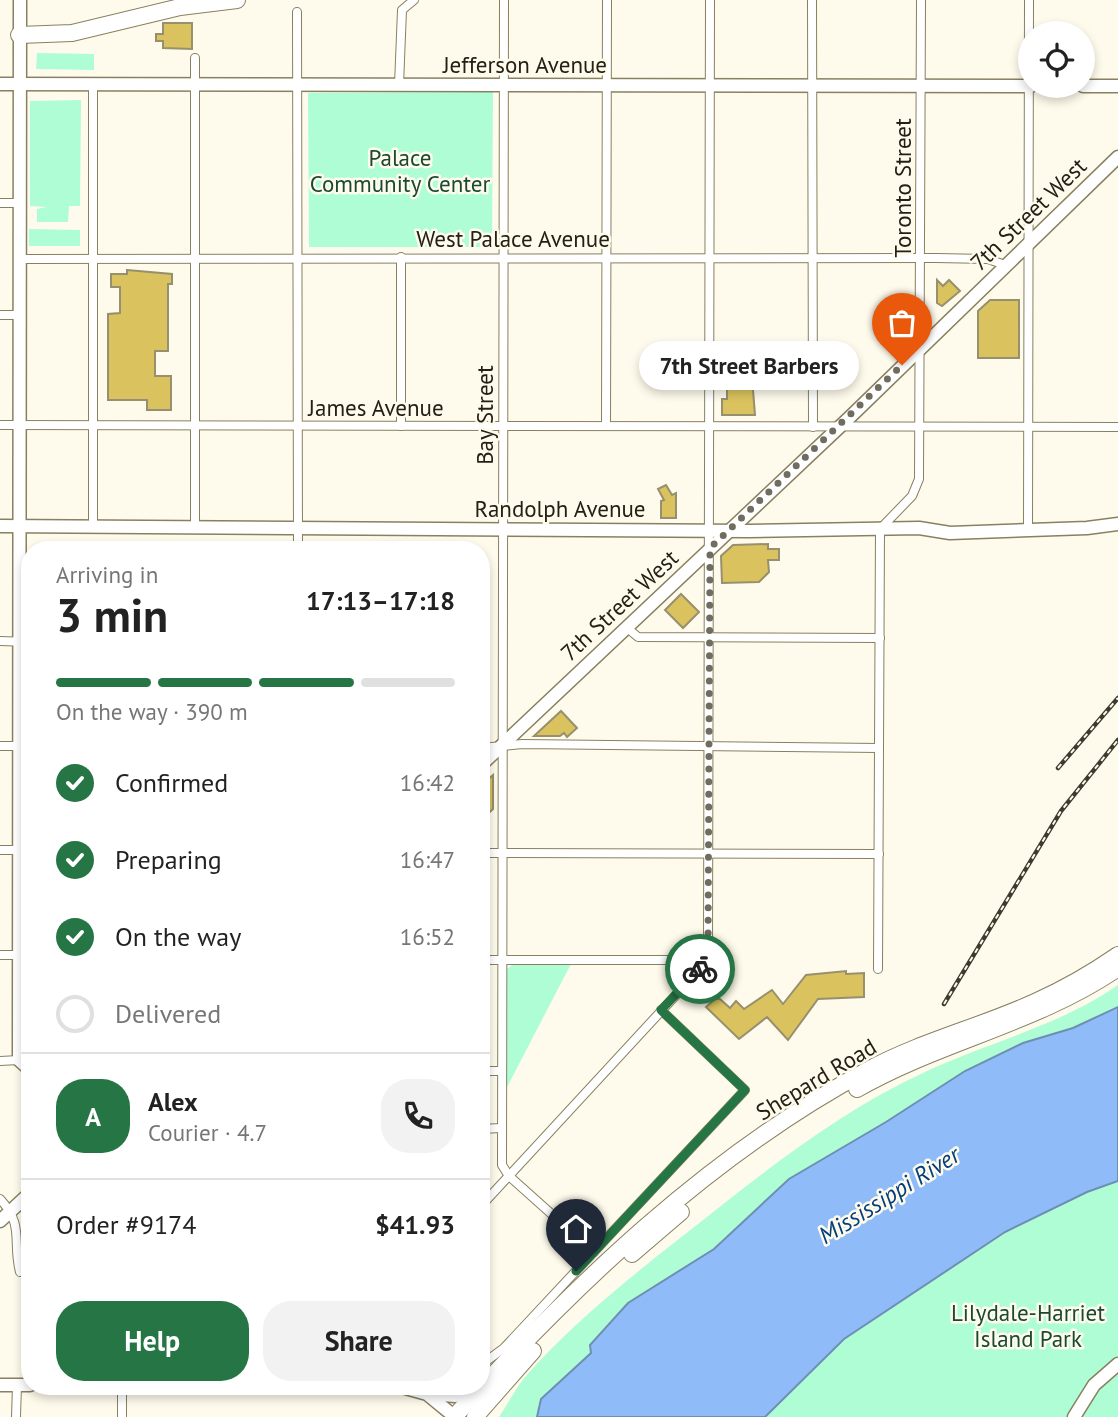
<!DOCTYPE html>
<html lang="en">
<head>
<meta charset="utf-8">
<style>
  :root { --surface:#fff; --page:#f2f2f2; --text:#222; --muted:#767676; --line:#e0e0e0; --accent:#257545 }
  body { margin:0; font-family:"PT Sans",sans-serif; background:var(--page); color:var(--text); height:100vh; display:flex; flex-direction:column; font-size:26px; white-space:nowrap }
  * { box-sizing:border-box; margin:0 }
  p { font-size:23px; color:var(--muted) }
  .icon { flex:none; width:38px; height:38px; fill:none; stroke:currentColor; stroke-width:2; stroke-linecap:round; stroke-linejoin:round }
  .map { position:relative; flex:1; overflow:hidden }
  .panel { position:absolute; left:21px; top:541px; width:469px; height:854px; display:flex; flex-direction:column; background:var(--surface); border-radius:28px; box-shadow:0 4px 10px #0003 }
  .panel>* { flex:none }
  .buttons { position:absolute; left:1018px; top:21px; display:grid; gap:14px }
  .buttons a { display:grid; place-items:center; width:77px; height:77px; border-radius:50%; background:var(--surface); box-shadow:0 4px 10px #0003; font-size:35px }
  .pin { position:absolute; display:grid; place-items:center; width:60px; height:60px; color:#fff; margin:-72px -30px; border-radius:50% 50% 50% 0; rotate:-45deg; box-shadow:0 0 7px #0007 }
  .pin .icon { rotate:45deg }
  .courier { position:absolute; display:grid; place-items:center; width:70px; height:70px; margin:-35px; border:5px solid #257545; border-radius:50%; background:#fff; color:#222; box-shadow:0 2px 9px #0007 }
  .bubble { position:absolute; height:49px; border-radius:24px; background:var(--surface); box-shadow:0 4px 10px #0003; font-size:23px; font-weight:700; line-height:49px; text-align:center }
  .headline em { font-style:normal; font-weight:700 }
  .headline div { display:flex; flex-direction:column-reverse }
  .headline { display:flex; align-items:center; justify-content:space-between; height:119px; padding:0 35px }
  h1 { font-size:46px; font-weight:700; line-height:52px }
  .bar { display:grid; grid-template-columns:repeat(4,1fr); gap:10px 7px; align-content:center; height:84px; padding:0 35px }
  .bar i { height:9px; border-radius:5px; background:var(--line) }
  .bar .on { background:var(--accent) }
  .bar p { grid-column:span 4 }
  .line { display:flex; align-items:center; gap:18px; padding:0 35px; border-top:2px solid var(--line) }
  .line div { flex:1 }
  .round { display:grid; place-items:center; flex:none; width:74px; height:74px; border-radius:28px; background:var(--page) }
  ol { padding:0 35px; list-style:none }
  li { display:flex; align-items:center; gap:21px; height:77px }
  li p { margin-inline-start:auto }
  li .icon { padding:7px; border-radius:50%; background:var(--accent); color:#fff; stroke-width:4 }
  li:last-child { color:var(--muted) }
  li i { width:38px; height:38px; border:4px solid var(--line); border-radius:50% }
  .action { display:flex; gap:14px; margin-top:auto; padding:14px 35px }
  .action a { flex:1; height:80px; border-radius:28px; background:var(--accent); color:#fff; font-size:28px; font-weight:700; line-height:80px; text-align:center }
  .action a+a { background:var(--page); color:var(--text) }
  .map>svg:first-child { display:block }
  .green { fill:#aefdd5 }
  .water { fill:#8fbcf8; stroke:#6f8eb4; stroke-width:2 }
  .building { fill:#dac35e; stroke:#97906e; stroke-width:2 }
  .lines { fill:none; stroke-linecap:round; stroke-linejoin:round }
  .street-casing { stroke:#88805f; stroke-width:10 }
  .secondary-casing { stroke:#88805f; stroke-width:15 }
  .highway-casing { stroke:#88805f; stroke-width:18 }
  .street { stroke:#fff; stroke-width:8 }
  .secondary { stroke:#fff; stroke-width:12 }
  .highway { stroke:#fff; stroke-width:16 }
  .rail-casing { stroke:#3e3b2e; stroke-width:4.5 }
  .rail { stroke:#fefbec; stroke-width:2; stroke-dasharray:5; stroke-linecap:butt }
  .done { stroke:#706d60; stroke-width:7; stroke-dasharray:0 12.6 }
  .route { stroke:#257545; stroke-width:9 }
  .labels { text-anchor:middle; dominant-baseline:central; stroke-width:5; stroke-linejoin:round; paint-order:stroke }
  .street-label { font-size:23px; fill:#242114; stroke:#fefbec }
  .park-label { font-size:23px; fill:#1a4834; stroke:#fefbec }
  .water-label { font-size:24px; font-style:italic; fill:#033e7f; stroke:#fefbec }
</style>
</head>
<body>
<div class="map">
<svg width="1118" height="1417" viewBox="0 0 1118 1417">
  <rect width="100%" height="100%" fill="#fefbec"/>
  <!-- green -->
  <g class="green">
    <path d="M37,53L94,54V70L36,69Z"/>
    <path d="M493,92L492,247H309L308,93Z"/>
    <path d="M81,100L80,206H69L68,222H37V209L47,207L30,206V101Z"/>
    <path d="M29,229L80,230V246H29Z"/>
    <path d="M572,962L506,1089V970L513,964Z"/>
    <path d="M1118,985V1007L1073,1028L1023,1043L965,1071L886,1122L789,1179L714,1249L685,1268L541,1399L537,1417H499C508,1404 515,1389 525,1377C569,1327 623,1283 675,1242C754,1180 833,1114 925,1072C989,1042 1059,1026 1118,985Z"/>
    <path d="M1118,1181V1417H765L844,1339L1005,1232L1087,1192Z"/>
  </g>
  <!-- water -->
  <path class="water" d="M1118,1007V1181L1087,1192L1005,1232L844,1339L765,1417H537L541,1399L591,1353L590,1345L628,1303L714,1249L789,1179L886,1122L965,1071L1023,1043L1073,1028Z"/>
  <!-- building -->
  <g class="building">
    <path d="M163,23H192V49L163,48V41H156V34H163Z"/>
    <path d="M127,270L172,274V284H168V351H155V376H171V410H147V400H108V314L120,313V287H111V274H127Z"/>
    <path d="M937,280L943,286L949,280L960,291L942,306L937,303Z"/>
    <path d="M990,300H1019V358H978V311Z"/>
    <path d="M727,349H746V377H752L755,415H722V399H727Z"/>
    <path d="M666,485L672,495L676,493V518H661V501L664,500L658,489Z"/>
    <path d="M768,544V549H779V560H768L769,572L759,582L722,583L721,556L733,545Z"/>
    <path d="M681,594L699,612L683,628L665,610Z"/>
    <path d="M561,711L577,728L567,737L564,733L560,736H534Z"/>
    <path d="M493,775V809L481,820V786Z"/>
    <path d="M846,971V974L864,973V997L818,999L788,1040L767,1017L739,1039L706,1007L715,999H720L730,1008L736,1001L744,1009L772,990L783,1004L806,975Z"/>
  </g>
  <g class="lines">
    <defs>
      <g id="street">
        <path d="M504,0L502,1165L509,1176L594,1252"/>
        <path d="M812,0L813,427"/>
        <path d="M297,12L298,550"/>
        <path d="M195,58V528"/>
        <path d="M93,85V526"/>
        <path d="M399,85L402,10L414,0"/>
        <path d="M0,203H20"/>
        <path d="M401,257V426"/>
        <path d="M19,259L936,258L988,259L1005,265"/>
        <path d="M0,315H20"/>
        <path d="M0,425L1118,427"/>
        <path d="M606,425L607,0"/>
        <path d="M1028,529L1029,0"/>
        <path d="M626,627L638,637L880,638"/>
        <path d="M0,641L30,642"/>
        <path d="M0,746H30"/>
        <path d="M481,748L522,744L879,748"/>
        <path d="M0,850H30"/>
        <path d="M481,853L879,854"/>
        <path d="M0,955H30"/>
        <path d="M481,960H706"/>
        <path d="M878,969L880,529L912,496L919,479L921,0"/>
        <path d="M0,1061L19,1060"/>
        <path d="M481,1071H501"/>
        <path d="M481,1129L501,1128"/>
        <path d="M0,1199C25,1226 12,1241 20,1272"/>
        <path d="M481,1206L701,968L708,951L710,0"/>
        <path d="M481,1365L504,1348L745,1090L661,1010"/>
        <path d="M16,1417L17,1385"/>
        <path d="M122,1417V1386"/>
      </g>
      <g id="secondary">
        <path d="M20,0L19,1060L30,1070"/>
        <path d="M0,84L1031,86"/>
        <path d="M1083,86H1118"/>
        <path d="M0,526L749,531L919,528L950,533L1087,528L1118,524"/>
        <path d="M481,765L849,418L1118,157"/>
        <path d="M0,1221L30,1193"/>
        <path d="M0,1385H30"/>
        <path d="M398,1386L427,1394L455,1417"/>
        <path d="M429,1394L455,1396L478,1386"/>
        <path d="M1074,1417L1094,1385L1118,1364"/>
      </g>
      <g id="highway">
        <path d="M19,35L72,33L180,7L237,0"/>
        <path d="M857,1089C941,1041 1038,1023 1118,968"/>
        <path d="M632,1254L681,1212"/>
        <path d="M454,1417C575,1285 709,1155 868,1070C922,1041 980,1027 1035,1002C1064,989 1092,973 1118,955"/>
        <path d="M475,1417L533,1351"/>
      </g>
    </defs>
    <!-- street casing -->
    <use href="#street" class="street-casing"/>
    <!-- secondary casing -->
    <use href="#secondary" class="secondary-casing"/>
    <!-- highway casing -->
    <use href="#highway" class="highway-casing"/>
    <!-- street -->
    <use href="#street" class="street"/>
    <!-- secondary -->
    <use href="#secondary" class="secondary"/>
    <!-- highway -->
    <use href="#highway" class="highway"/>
    <defs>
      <g id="rail">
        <path d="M1058,768L1118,698"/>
        <path d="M944,1004L1061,811L1118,740"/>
      </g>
    </defs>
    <!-- rail casing -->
    <use href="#rail" class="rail-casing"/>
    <!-- rail -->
    <use href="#rail" class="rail"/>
  </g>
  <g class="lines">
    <!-- done -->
    <path class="done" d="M700,969L708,951L710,548L902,365"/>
    <!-- route -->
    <path class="route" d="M576,1271L745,1090L661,1010L700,969"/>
  </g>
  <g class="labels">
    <!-- street labels -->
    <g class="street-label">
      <text x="525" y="64">Jefferson Avenue</text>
      <text transform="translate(902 188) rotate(-90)">Toronto Street</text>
      <text transform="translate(1028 214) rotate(-44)">7th Street West</text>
      <text x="513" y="238">West Palace Avenue</text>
      <text x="376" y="407">James Avenue</text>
      <text transform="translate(484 415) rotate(-90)">Bay Street</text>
      <text x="560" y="508">Randolph Avenue</text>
      <text transform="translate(619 605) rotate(-43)">7th Street West</text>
      <text transform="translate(816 1079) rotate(-31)">Shepard Road</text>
    </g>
    <!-- park labels -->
    <g class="park-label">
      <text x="400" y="157">Palace<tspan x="400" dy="26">Community Center</tspan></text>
      <text x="1028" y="1312">Lilydale-Harriet<tspan x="1028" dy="26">Island Park</tspan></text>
    </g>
    <!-- water labels -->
    <g class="water-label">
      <text transform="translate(889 1195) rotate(-32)">Mississippi River</text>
    </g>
  </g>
</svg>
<div class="buttons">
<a><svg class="icon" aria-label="locate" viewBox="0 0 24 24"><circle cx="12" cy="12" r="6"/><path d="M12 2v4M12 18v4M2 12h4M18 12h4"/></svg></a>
</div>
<div class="pin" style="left:902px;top:365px;background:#ea580c"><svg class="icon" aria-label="bag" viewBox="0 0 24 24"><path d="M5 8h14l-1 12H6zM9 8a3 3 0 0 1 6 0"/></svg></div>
<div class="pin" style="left:576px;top:1271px;background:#1f2937"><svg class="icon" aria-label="home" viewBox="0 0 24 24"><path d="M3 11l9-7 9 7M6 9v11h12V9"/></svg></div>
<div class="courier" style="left:700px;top:969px"><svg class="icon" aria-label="bike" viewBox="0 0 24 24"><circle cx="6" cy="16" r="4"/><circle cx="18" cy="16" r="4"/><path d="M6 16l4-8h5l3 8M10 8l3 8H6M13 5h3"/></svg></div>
<div class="bubble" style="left:639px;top:341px;width:220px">7th Street Barbers</div>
<section class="panel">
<div class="headline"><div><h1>3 min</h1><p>Arriving in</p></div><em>17:13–17:18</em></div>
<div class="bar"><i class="on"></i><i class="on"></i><i class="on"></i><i></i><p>On the way · 390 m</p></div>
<ol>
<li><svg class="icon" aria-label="check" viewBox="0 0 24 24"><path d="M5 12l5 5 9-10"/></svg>Confirmed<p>16:42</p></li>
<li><svg class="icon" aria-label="check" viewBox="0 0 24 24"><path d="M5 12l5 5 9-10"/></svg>Preparing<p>16:47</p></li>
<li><svg class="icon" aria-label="check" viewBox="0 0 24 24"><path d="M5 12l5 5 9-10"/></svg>On the way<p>16:52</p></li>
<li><i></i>Delivered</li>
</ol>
<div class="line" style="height:126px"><b class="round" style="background:var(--accent);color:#fff">A</b><div><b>Alex</b><p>Courier · 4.7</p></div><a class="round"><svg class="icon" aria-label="phone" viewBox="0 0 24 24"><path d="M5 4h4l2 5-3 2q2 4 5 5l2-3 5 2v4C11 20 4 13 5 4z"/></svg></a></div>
<div class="line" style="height:91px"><div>Order #9174</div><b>$41.93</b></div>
<div class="action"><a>Help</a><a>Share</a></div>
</section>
</div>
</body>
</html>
